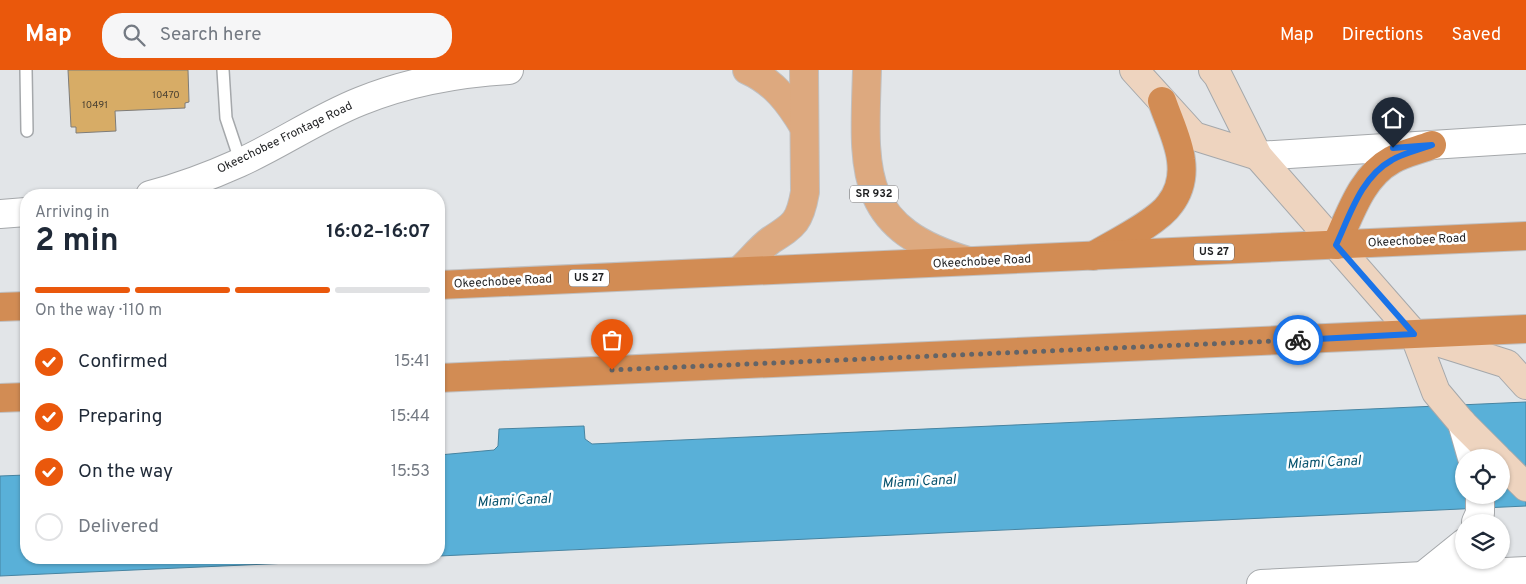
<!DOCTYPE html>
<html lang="en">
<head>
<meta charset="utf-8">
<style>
  :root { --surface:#fff; --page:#f6f6f7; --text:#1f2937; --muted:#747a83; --line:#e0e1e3; --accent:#ea580c }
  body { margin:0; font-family:Overpass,sans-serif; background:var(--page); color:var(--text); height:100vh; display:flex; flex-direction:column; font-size:19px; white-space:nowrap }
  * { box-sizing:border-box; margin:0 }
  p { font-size:16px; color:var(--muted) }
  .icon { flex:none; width:28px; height:28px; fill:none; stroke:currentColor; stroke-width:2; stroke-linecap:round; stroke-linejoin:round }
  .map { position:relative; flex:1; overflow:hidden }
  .sheet { position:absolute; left:20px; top:119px; width:425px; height:375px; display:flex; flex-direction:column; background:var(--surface); border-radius:20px; box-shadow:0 1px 4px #0004 }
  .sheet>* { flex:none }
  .buttons { position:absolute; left:1455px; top:379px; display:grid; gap:10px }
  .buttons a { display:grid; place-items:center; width:55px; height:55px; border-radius:50%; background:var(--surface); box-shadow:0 1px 4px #0004; font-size:25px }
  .pin { position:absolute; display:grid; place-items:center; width:42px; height:42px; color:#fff; margin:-51px -21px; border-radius:50% 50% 50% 0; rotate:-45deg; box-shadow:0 0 5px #0007 }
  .pin .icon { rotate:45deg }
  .courier { position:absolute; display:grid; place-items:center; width:50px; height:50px; margin:-25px; border:4px solid #1a73e8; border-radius:50%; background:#fff; color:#222; box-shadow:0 1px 6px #0007 }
  .headline em { font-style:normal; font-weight:700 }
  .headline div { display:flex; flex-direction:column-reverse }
  .headline { display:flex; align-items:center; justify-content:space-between; height:85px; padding:0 15px }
  h1 { font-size:32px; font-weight:700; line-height:38px }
  .bar { display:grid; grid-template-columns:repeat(4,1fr); gap:8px 5px; align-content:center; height:60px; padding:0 15px }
  .bar i { height:6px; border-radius:4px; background:var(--line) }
  .bar .active { background:var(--accent) }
  .bar p { grid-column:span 4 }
  ol { padding:0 15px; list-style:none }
  li { display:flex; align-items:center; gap:15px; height:55px }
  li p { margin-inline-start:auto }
  li .icon { padding:5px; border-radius:50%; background:var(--accent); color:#fff; stroke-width:4 }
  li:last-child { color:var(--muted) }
  li i { width:28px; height:28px; border:2px solid var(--line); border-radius:50% }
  header { display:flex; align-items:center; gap:30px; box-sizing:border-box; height:70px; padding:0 25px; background:var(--accent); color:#fff }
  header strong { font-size:24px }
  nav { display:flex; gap:28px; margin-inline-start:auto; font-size:18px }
  .search { width:350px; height:45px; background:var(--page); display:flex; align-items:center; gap:12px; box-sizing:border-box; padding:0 18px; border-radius:20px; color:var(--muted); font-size:19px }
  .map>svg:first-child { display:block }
  .water { fill:#59b0d8; stroke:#4784a1; fill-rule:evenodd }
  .building { fill:#d7ac66; stroke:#7e7c79 }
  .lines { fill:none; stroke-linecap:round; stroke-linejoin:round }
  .service-casing { stroke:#a5a8ab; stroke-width:14 }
  .tertiary-casing { stroke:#a5a8ab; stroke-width:30 }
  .secondary-casing { stroke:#a5a8ab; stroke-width:30 }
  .primary-casing { stroke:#c0c0c1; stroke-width:30 }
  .trunk-casing { stroke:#c0c0c1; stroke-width:30 }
  .service { stroke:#fff; stroke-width:11 }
  .tertiary { stroke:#fff; stroke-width:28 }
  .secondary { stroke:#eed4bf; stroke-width:28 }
  .primary { stroke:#dda97f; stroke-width:28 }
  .trunk { stroke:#d28c54; stroke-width:28 }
  .done { stroke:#636467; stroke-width:5; stroke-dasharray:0 9 }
  .route { stroke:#1a73e8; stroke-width:6 }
  .labels { text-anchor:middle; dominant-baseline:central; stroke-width:5; stroke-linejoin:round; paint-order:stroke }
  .number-label { font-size:10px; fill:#4c4232 }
  .shield { fill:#fff; stroke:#626264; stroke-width:1 }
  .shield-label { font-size:11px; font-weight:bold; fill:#1e1f21 }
  .street-label { font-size:12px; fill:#1e1f21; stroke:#fff }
  .water-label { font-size:14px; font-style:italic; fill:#05516c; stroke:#fff }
</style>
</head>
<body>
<header>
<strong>Map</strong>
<div class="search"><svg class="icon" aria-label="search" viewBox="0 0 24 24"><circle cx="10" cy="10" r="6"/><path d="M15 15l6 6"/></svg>Search here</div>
<nav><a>Map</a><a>Directions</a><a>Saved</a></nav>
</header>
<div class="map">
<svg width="1526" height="514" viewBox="0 0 1526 514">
  <rect width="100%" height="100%" fill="#e2e5e8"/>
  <!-- water -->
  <g class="water">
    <path d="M1526,332V436L439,486V385L494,380L498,376L499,359L584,356L585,369L592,374ZM1464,388H1501V425H1464Z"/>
    <path d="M26,405V488H401L0,506V406Z"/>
  </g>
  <!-- building -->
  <path class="building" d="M68,0H188L189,32L185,33V38L115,41L116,61L76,63V57H71Z"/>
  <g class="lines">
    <defs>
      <g id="service">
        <path d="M26,0L27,61"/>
        <path d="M223,0L226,48L241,93"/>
      </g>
      <g id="tertiary">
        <path d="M1258,86L1526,69"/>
        <path d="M150,125C181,117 210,106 239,93C281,74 318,48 361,31C408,12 458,3 509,0"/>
        <path d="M0,144L26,142"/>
        <path d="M1462,353L1472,388"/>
        <path d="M1476,452L1480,443V425"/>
        <path d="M1423,506L1464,473"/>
        <path d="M1261,514L1526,501"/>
      </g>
      <g id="secondary">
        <path d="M1134,0L1194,66L1258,86"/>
        <path d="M1213,0L1218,6L1258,86L1414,264L1436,322L1462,353L1497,388"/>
        <path d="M1415,265L1507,294L1526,315"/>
        <path d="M1501,392L1526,417"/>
      </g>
      <g id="primary">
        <path d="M747,0C774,12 789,32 804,57"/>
        <path d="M867,0C864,101 856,158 968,191"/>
        <path d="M740,200C750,191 760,178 771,170C795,155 800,151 805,122L804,0"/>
      </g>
      <g id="trunk">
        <path d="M1336,175C1350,145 1361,107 1392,90C1404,83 1419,80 1432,75"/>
        <path d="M1093,186C1113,174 1158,152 1170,134C1180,121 1183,105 1181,90C1179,71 1168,49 1162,31"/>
        <path d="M439,215L1526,166"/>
        <path d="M0,237L26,236"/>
        <path d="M439,308L1526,259"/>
        <path d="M0,328L26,327"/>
      </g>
    </defs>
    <!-- service casing -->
    <use href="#service" class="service-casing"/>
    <!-- tertiary casing -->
    <use href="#tertiary" class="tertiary-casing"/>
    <!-- secondary casing -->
    <use href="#secondary" class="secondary-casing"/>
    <!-- primary casing -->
    <use href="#primary" class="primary-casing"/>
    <!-- trunk casing -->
    <use href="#trunk" class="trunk-casing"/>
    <!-- service -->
    <use href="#service" class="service"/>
    <!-- tertiary -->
    <use href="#tertiary" class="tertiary"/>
    <!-- secondary -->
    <use href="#secondary" class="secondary"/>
    <!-- primary -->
    <use href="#primary" class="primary"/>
    <!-- trunk -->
    <use href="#trunk" class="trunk"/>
  </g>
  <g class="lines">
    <!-- done -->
    <path class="done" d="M612,300L1298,270"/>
    <!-- route -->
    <path class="route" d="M1298,270L1414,264L1336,175C1350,145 1361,107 1392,90C1404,83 1419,80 1432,75L1393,78"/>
  </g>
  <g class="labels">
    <!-- number labels -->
    <g class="number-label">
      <text x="166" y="25">10470</text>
      <text x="95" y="35">10491</text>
    </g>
    <!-- shield labels -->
    <g class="shield">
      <rect x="850" y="115.5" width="48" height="17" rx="4"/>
      <rect x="1194" y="173.5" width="40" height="17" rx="4"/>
      <rect x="569" y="199.5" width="40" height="17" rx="4"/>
    </g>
    <g class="shield-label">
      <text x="874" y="124">SR 932</text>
      <text x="1214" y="182">US 27</text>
      <text x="589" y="208">US 27</text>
    </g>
    <!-- street labels -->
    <g class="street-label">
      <text transform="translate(285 68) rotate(-26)">Okeechobee Frontage Road</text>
      <text transform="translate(1417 171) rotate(-3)">Okeechobee Road</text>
      <text transform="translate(982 192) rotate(-3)">Okeechobee Road</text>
      <text transform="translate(503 212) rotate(-3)">Okeechobee Road</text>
    </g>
    <!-- water labels -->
    <g class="water-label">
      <text transform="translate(1324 393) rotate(-3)">Miami Canal</text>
      <text transform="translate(919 412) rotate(-3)">Miami Canal</text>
      <text transform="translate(514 431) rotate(-3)">Miami Canal</text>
    </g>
  </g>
</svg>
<div class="buttons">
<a><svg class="icon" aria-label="locate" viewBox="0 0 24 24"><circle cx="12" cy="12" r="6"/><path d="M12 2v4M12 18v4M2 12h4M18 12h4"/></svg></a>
<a><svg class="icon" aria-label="layers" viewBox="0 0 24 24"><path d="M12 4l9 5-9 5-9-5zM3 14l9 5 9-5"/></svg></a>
</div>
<div class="pin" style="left:612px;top:300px;background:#ea580c"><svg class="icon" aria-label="bag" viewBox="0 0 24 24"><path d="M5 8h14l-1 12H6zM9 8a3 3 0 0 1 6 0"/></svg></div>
<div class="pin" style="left:1393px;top:78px;background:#1f2937"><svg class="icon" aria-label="home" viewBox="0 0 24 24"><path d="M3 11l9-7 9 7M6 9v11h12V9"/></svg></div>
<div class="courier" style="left:1298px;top:270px"><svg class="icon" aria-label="bike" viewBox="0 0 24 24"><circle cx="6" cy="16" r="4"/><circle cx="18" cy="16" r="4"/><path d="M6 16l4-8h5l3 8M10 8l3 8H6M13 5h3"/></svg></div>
<section class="sheet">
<div class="headline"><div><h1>2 min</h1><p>Arriving in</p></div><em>16:02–16:07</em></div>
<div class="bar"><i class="active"></i><i class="active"></i><i class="active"></i><i></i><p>On the way · 110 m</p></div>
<ol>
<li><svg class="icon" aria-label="check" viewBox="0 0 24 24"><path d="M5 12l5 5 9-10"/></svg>Confirmed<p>15:41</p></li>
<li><svg class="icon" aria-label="check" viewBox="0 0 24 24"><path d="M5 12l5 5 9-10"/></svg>Preparing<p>15:44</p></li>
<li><svg class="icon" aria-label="check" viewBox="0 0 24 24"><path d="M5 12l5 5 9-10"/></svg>On the way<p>15:53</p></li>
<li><i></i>Delivered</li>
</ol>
</section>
</div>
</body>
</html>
